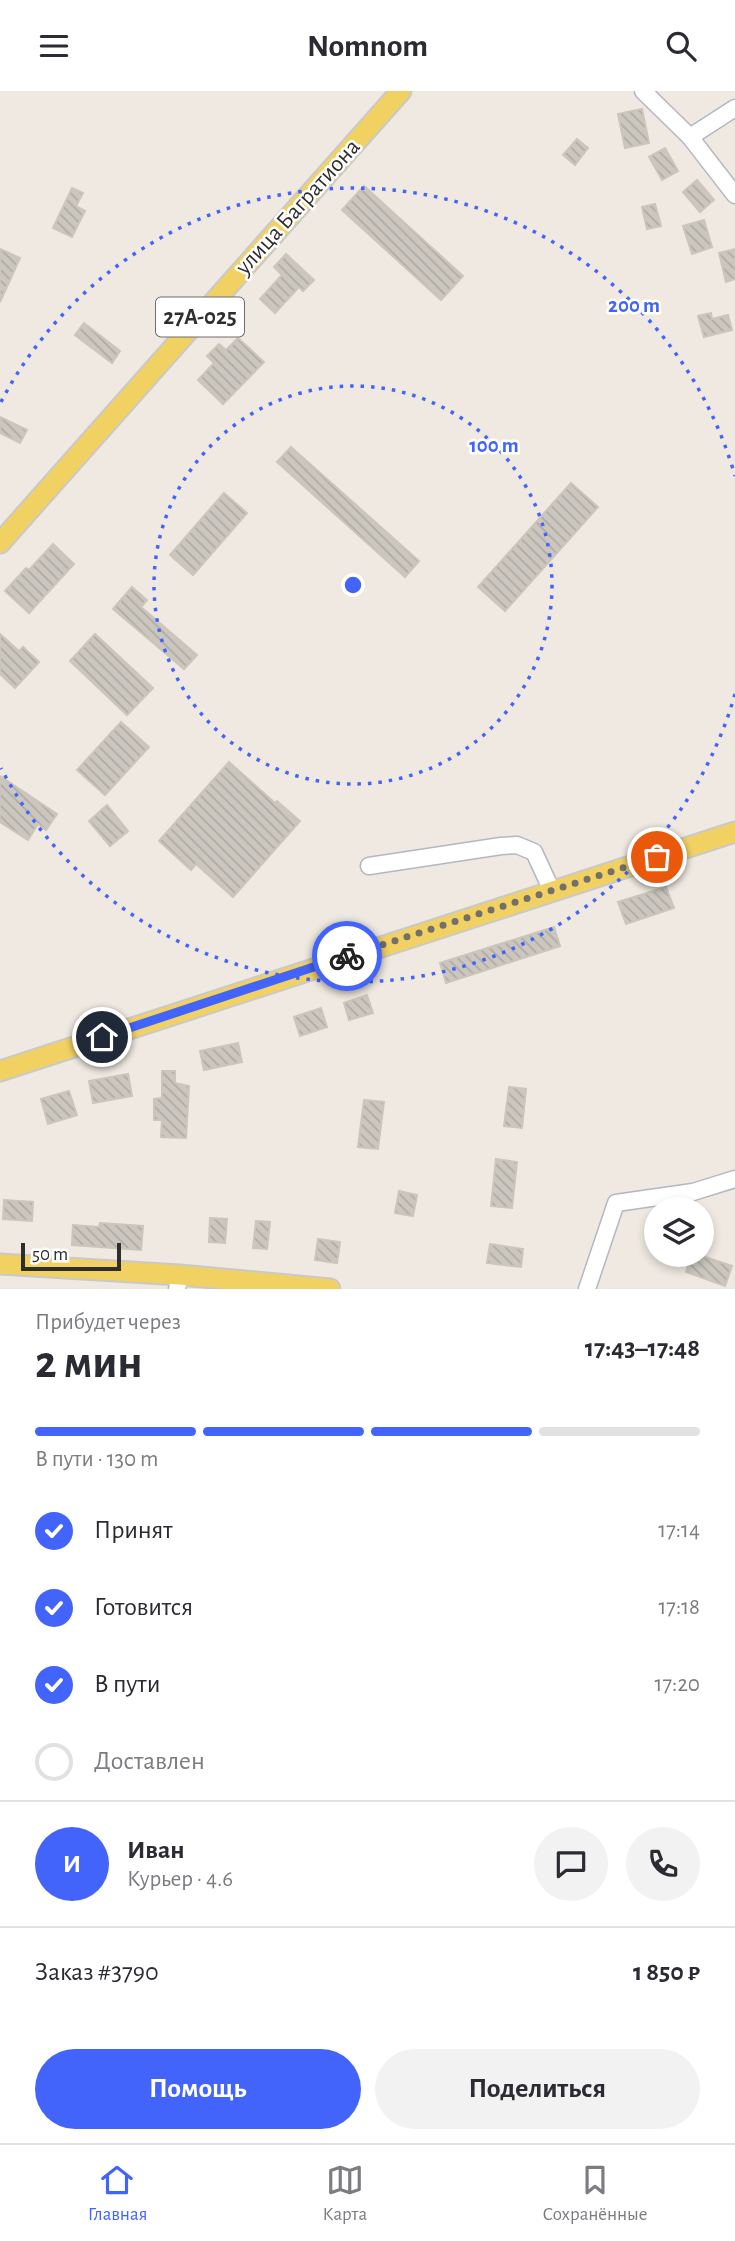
<!DOCTYPE html>
<html lang="ru">
<head>
<meta charset="utf-8">
<style>
  :root { --surface:#fff; --page:#f2f2f3; --text:#2b2b33; --muted:#7c7c81; --line:#e1e1e2; --accent:#4264fb }
  body { margin:0; font-family:"Alegreya Sans",sans-serif; background:var(--page); color:var(--text); height:100vh; display:flex; flex-direction:column; font-size:26px; white-space:nowrap }
  * { box-sizing:border-box; margin:0 }
  p { font-size:23px; color:var(--muted) }
  .icon { flex:none; width:38px; height:38px; fill:none; stroke:currentColor; stroke-width:2; stroke-linecap:round; stroke-linejoin:round }
  .map { position:relative; height:1198px; overflow:hidden }
  .details { display:flex; flex-direction:column; background:var(--surface); flex:1 }
  .details>* { flex:none }
  .buttons { position:absolute; left:644px; top:1106px; display:grid; gap:14px }
  .buttons a { display:grid; place-items:center; width:70px; height:70px; border-radius:50%; background:var(--surface); box-shadow:0 4px 10px #0003; font-size:35px }
  .scale { position:absolute; left:21px; bottom:18px; width:100px; box-sizing:border-box; padding-left:7px; border:4px solid #2e2e2e; border-top:0; font-size:19px; line-height:24px; white-space:nowrap; color:#2e2e2e; -webkit-text-stroke:5px #fff; paint-order:stroke }
  .pin { position:absolute; display:grid; place-items:center; width:60px; height:60px; color:#fff; margin:-30px; border:4px solid #fff; border-radius:50%; box-shadow:0 2px 7px #0007 }
  .courier { position:absolute; display:grid; place-items:center; width:70px; height:70px; margin:-35px; border:5px solid #4264fb; border-radius:50%; background:#fff; color:#222; box-shadow:0 2px 9px #0007 }
  .headline em { font-style:normal; font-weight:700 }
  .headline div { display:flex; flex-direction:column-reverse }
  .headline { display:flex; align-items:center; justify-content:space-between; height:119px; padding:0 35px }
  h1 { font-size:46px; font-weight:700; line-height:52px }
  .bar { display:grid; grid-template-columns:repeat(4,1fr); gap:10px 7px; align-content:center; height:84px; padding:0 35px }
  .bar i { height:9px; border-radius:5px; background:var(--line) }
  .bar .selected { background:var(--accent) }
  .bar p { grid-column:span 4 }
  .line { display:flex; align-items:center; gap:18px; padding:0 35px; border-top:2px solid var(--line) }
  .line div { flex:1 }
  .round { display:grid; place-items:center; flex:none; width:74px; height:74px; border-radius:37px; background:var(--page) }
  ol { padding:0 35px; list-style:none }
  li { display:flex; align-items:center; gap:21px; height:77px }
  li p { margin-inline-start:auto }
  li .icon { padding:7px; border-radius:50%; background:var(--accent); color:#fff; stroke-width:4 }
  li:last-child { color:var(--muted) }
  li i { width:38px; height:38px; border:4px solid var(--line); border-radius:50% }
  .primary-button { display:flex; gap:14px; margin-top:auto; padding:14px 35px }
  .primary-button a { flex:1; height:80px; border-radius:42px; background:var(--accent); color:#fff; font-size:28px; font-weight:700; line-height:80px; text-align:center }
  .primary-button a+a { background:var(--page); color:var(--text) }
  header { display:flex; justify-content:space-between; align-items:center; height:91px; padding:0 35px; background:var(--surface); font-size:32px; font-weight:700 }
  .menu { display:flex; justify-content:space-around; align-items:center; height:98px; border-top:2px solid var(--line); background:var(--surface); font-size:19px; color:var(--muted) }
  .menu a { display:grid; justify-items:center; gap:4px }
  .menu .selected { color:var(--accent) }
  .map>svg:first-child { display:block }
  .building { fill:url(#building-back-hatch); stroke:#cbc5ba; stroke-width:2 }
  .lines { fill:none; stroke-linecap:round; stroke-linejoin:round }
  .minor-casing { stroke:#b4b7c1; stroke-width:19 }
  .major-casing { stroke:#c9c9c9; stroke-width:23 }
  .minor { stroke:#fff; stroke-width:16 }
  .major { stroke:#f2d163; stroke-width:19 }
  .done { stroke:#726f6d; stroke-width:7; stroke-dasharray:0 12.6 }
  .route { stroke:#4264fb; stroke-width:9 }
  .ring { fill:none; stroke:#4264fb; stroke-width:3.5; stroke-dasharray:3.5 7 }
  .labels { text-anchor:middle; dominant-baseline:central; stroke-width:5; stroke-linejoin:round; paint-order:stroke }
  .shield { fill:#fff; stroke:#6d6d6d; stroke-width:2 }
  .shield-label { font-size:23px; font-weight:bold; fill:#2e2e2e }
  .street-label { font-size:24px; fill:#2e2e2e; stroke:#fff }
  .centre { fill:#4264fb; stroke:#fff; stroke-width:3.5 }
  .ring-label { font-size:21px; text-anchor:middle; font-weight:bold; fill:#4264fb; stroke:#fff; stroke-width:5; stroke-linejoin:round; paint-order:stroke }
</style>
</head>
<body>
<header><svg class="icon" aria-label="menu" viewBox="0 0 24 24"><path d="M4 6h16M4 12h16M4 18h16"/></svg>Nomnom<svg class="icon" aria-label="search" viewBox="0 0 24 24"><circle cx="10" cy="10" r="6"/><path d="M15 15l6 6"/></svg></header>
<div class="map">
<svg width="735" height="1198" viewBox="0 0 735 1198">
  <defs>
    <pattern id="building-back-hatch" width="6" height="6" patternUnits="userSpaceOnUse" patternTransform="scale(1.75)"><rect width="6" height="6" fill="#cbc7bf"/><path d="M-1 5l2 2M0 0l6 6M5-1l2 2" fill="none" stroke="#afaba4"/></pattern>
  </defs>
  <rect width="100%" height="100%" fill="#efe9e1"/>
  <!-- building -->
  <g class="building">
    <path d="M642,18L649,52L625,57L618,23Z"/>
    <path d="M577,48L588,57L575,74L563,64Z"/>
    <path d="M665,57L678,80L662,89L649,66Z"/>
    <path d="M697,89L714,109L700,121L683,101Z"/>
    <path d="M364,95L463,185L441,209L342,119Z"/>
    <path d="M72,97L83,102L76,115L85,120L72,146L53,137Z"/>
    <path d="M655,113L661,135L647,138L642,116Z"/>
    <path d="M704,129L712,156L692,163L683,135Z"/>
    <path d="M0,158L20,167L0,211Z"/>
    <path d="M735,158V188L726,191L719,162Z"/>
    <path d="M286,163L314,189L303,200L299,196L275,222L260,208L282,184L274,176Z"/>
    <path d="M711,222L712,228L728,224L732,239L704,246L698,225Z"/>
    <path d="M84,232L120,260L112,272L75,244Z"/>
    <path d="M238,247L264,271L223,313L198,289L214,272L207,265L219,253L226,259Z"/>
    <path d="M0,326L27,339L20,352L0,342Z"/>
    <path d="M291,356L419,470L405,486L277,371Z"/>
    <path d="M571,392L598,416L505,520L478,496Z"/>
    <path d="M224,402L247,422L193,484L170,464Z"/>
    <path d="M53,453L74,473L29,522L5,500L26,477L29,479Z"/>
    <path d="M132,496L147,509L141,516L197,564L184,578L113,518Z"/>
    <path d="M0,543L19,560L23,556L39,571L15,597L0,583Z"/>
    <path d="M95,543L153,597L127,624L70,570Z"/>
    <path d="M121,631L149,656L105,704L77,679Z"/>
    <path d="M229,671L275,712L277,710L300,730L233,806L196,773L191,779L159,750Z"/>
    <path d="M0,685L57,723L46,739L38,733L28,749L0,731Z"/>
    <path d="M107,714L128,740L110,755L89,730Z"/>
    <path d="M666,796L674,817L626,833L618,811Z"/>
    <path d="M554,836L560,855L446,892L440,872Z"/>
    <path d="M367,904L373,922L349,929L344,912Z"/>
    <path d="M321,917L327,936L300,945L294,926Z"/>
    <path d="M238,952L242,971L204,979L200,960Z"/>
    <path d="M162,980H175V992L189,995L186,1047L161,1046L162,1029H154V1008L162,1007Z"/>
    <path d="M128,983L132,1005L93,1012L89,990Z"/>
    <path d="M509,996L526,998L522,1037L504,1035Z"/>
    <path d="M69,1000L77,1024L48,1033L41,1008Z"/>
    <path d="M364,1009L384,1011L378,1058L358,1056Z"/>
    <path d="M496,1068L517,1071L512,1117L491,1115Z"/>
    <path d="M399,1100L417,1104L413,1125L395,1122Z"/>
    <path d="M4,1109L33,1111L32,1130L3,1128Z"/>
    <path d="M210,1127L227,1128L225,1152L209,1151Z"/>
    <path d="M256,1130L270,1131L267,1158L253,1157Z"/>
    <path d="M100,1132L143,1135L141,1159L72,1154L73,1134L99,1136Z"/>
    <path d="M318,1148L340,1151L337,1172L315,1169Z"/>
    <path d="M490,1153L523,1158L521,1176L487,1172Z"/>
    <path d="M692,1164H699L732,1175L725,1195L686,1181Z"/>
  </g>
  <g class="lines">
    <defs>
      <g id="minor">
        <path d="M643,0L690,46L735,104"/>
        <path d="M690,46L735,17"/>
        <path d="M369,775L501,755L517,754L534,761L552,800"/>
        <path d="M177,1198L180,1184"/>
        <path d="M587,1198L616,1112L693,1101L735,1088"/>
      </g>
      <g id="major">
        <path d="M0,452L401,0"/>
        <path d="M0,980L735,741"/>
        <path d="M0,1173L180,1184L330,1198"/>
      </g>
    </defs>
    <!-- minor casing -->
    <use href="#minor" class="minor-casing"/>
    <!-- major casing -->
    <use href="#major" class="major-casing"/>
    <!-- minor -->
    <use href="#minor" class="minor"/>
    <!-- major -->
    <use href="#major" class="major"/>
  </g>
  <g class="lines">
    <!-- done -->
    <path class="done" d="M347,865L657,766"/>
    <!-- route -->
    <path class="route" d="M102,946L347,865"/>
  </g>
  <!-- distance rings -->
  <g class="ring">
    <circle cx="353" cy="494" r="199"/>
    <path d="M735 603A397 397 0 0 1 1 677M1 311A397 397 0 0 1 735 385"/>
  </g>
  <g class="labels">
    <!-- shield labels -->
    <rect class="shield" x="156" y="206.5" width="88" height="39" rx="5"/>
    <g class="shield-label">
      <text x="200" y="226">27А-025</text>
    </g>
    <!-- street labels -->
    <g class="street-label">
      <text transform="translate(298 116) rotate(-48)">улица Багратиона</text>
    </g>
  </g>
  <circle cx="353" cy="494" r="10" class="centre"/>
  <g class="ring-label">
    <text x="634" y="221">200 m</text>
    <text x="494" y="361">100 m</text>
  </g>
</svg>
<div class="buttons">
<a><svg class="icon" aria-label="layers" viewBox="0 0 24 24"><path d="M12 4l9 5-9 5-9-5zM3 14l9 5 9-5"/></svg></a>
</div>
<div class="scale">50 m</div>
<div class="pin" style="left:657px;top:766px;background:#ea580c"><svg class="icon" aria-label="bag" viewBox="0 0 24 24"><path d="M5 8h14l-1 12H6zM9 8a3 3 0 0 1 6 0"/></svg></div>
<div class="pin" style="left:102px;top:946px;background:#1f2937"><svg class="icon" aria-label="home" viewBox="0 0 24 24"><path d="M3 11l9-7 9 7M6 9v11h12V9"/></svg></div>
<div class="courier" style="left:347px;top:865px"><svg class="icon" aria-label="bike" viewBox="0 0 24 24"><circle cx="6" cy="16" r="4"/><circle cx="18" cy="16" r="4"/><path d="M6 16l4-8h5l3 8M10 8l3 8H6M13 5h3"/></svg></div>
</div>
<section class="details">
<div class="headline"><div><h1>2 мин</h1><p>Прибудет через</p></div><em>17:43–17:48</em></div>
<div class="bar"><i class="selected"></i><i class="selected"></i><i class="selected"></i><i></i><p>В пути · 130 m</p></div>
<ol>
<li><svg class="icon" aria-label="check" viewBox="0 0 24 24"><path d="M5 12l5 5 9-10"/></svg>Принят<p>17:14</p></li>
<li><svg class="icon" aria-label="check" viewBox="0 0 24 24"><path d="M5 12l5 5 9-10"/></svg>Готовится<p>17:18</p></li>
<li><svg class="icon" aria-label="check" viewBox="0 0 24 24"><path d="M5 12l5 5 9-10"/></svg>В пути<p>17:20</p></li>
<li><i></i>Доставлен</li>
</ol>
<div class="line" style="height:126px"><b class="round" style="background:var(--accent);color:#fff">И</b><div><b>Иван</b><p>Курьер · 4.6</p></div><a class="round"><svg class="icon" aria-label="chat" viewBox="0 0 24 24"><path d="M4 5h16v11H9l-5 4z"/></svg></a><a class="round"><svg class="icon" aria-label="phone" viewBox="0 0 24 24"><path d="M5 4h4l2 5-3 2q2 4 5 5l2-3 5 2v4C11 20 4 13 5 4z"/></svg></a></div>
<div class="line" style="height:91px"><div>Заказ #3790</div><b>1 850 ₽</b></div>
<div class="primary-button"><a>Помощь</a><a>Поделиться</a></div>
</section>
<nav class="menu">
<a class="selected"><svg class="icon" aria-label="home" viewBox="0 0 24 24"><path d="M3 11l9-7 9 7M6 9v11h12V9"/></svg>Главная</a>
<a><svg class="icon" aria-label="map" viewBox="0 0 24 24"><path d="M3 6l6-2 6 2 6-2v14l-6 2-6-2-6 2zM9 4v14M15 6v14"/></svg>Карта</a>
<a><svg class="icon" aria-label="saved" viewBox="0 0 24 24"><path d="M7 4h10v16l-5-4-5 4z"/></svg>Сохранённые</a>
</nav>
</body>
</html>
